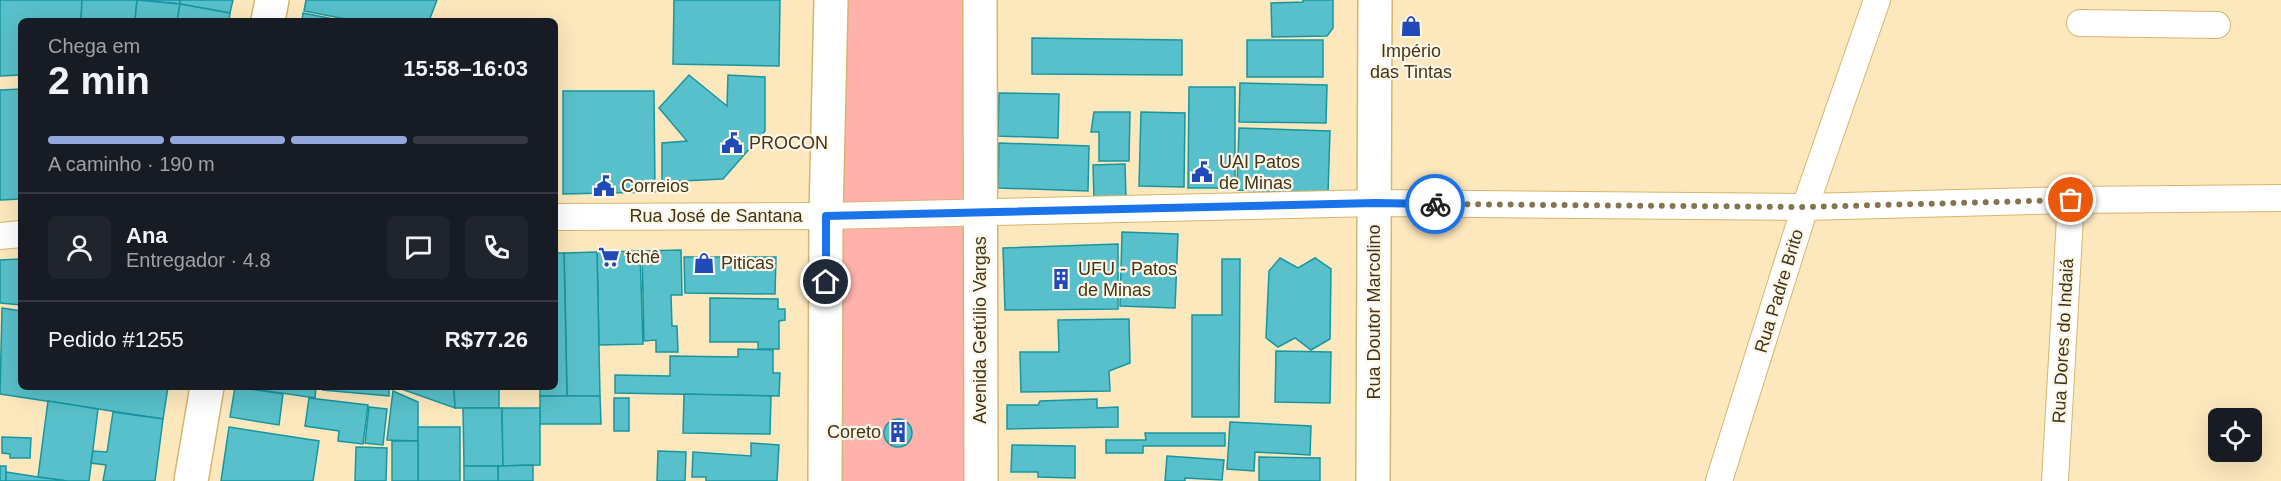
<!DOCTYPE html>
<html lang="pt">
<head>
<meta charset="utf-8">
<style>
  :root { --surface:#171b24; --page:#20242c; --text:#f1f3f6; --muted:#9ea1a6; --line:#363941; --accent:#93a7da }
  body { margin:0; font-family:Arial,sans-serif; background:var(--page); color:var(--text); height:100vh; display:flex; flex-direction:column; font-size:22px; white-space:nowrap }
  * { box-sizing:border-box; margin:0 }
  p { font-size:20px; color:var(--muted) }
  .icon { flex:none; width:33px; height:33px; fill:none; stroke:currentColor; stroke-width:2; stroke-linecap:round; stroke-linejoin:round }
  .map { position:relative; flex:1; overflow:hidden }
  .drawer { position:absolute; left:18px; top:18px; width:540px; height:372px; display:flex; flex-direction:column; background:var(--surface); border-radius:9px; box-shadow:0 6px 24px #0002 }
  .drawer>* { flex:none }
  .controls { position:absolute; left:2208px; top:408px; display:grid; gap:12px }
  .controls a { display:grid; place-items:center; width:54px; height:54px; border-radius:9px; background:var(--surface); box-shadow:0 6px 24px #0002; font-size:30px }
  .pin { position:absolute; display:grid; place-items:center; width:51px; height:51px; color:#fff; margin:-26px; border:3px solid #fff; border-radius:50%; box-shadow:0 2px 6px #0007 }
  .courier { position:absolute; display:grid; place-items:center; width:60px; height:60px; margin:-30px; border:4px solid #1a73e8; border-radius:50%; background:#fff; color:#222; box-shadow:0 2px 8px #0007 }
  .headline em { font-style:normal; font-weight:800 }
  .headline div { display:flex; flex-direction:column-reverse }
  .headline { display:flex; align-items:center; justify-content:space-between; height:102px; padding:0 30px }
  h1 { font-size:39px; font-weight:800; line-height:45px }
  .bar { display:grid; grid-template-columns:repeat(4,1fr); gap:9px 6px; align-content:center; height:72px; padding:0 30px }
  .bar i { height:8px; border-radius:4px; background:var(--line) }
  .bar .active { background:var(--accent) }
  .bar p { grid-column:span 4 }
  .line { display:flex; align-items:center; gap:15px; padding:0 30px; border-top:2px solid var(--line) }
  .line div { flex:1 }
  .round { display:grid; place-items:center; flex:none; width:63px; height:63px; border-radius:9px; background:var(--page) }
  .map>svg:first-child { display:block }
  .green { fill:#ffb1ab }
  .building { fill:#58c0ca; stroke:#1895a0; stroke-width:1.5 }
  .lines { fill:none; stroke-linecap:round; stroke-linejoin:round }
  .street-casing { stroke:#d8b56c; stroke-width:28 }
  .secondary-casing { stroke:#d8b56c; stroke-width:36 }
  .primary-casing { stroke:#d8b56c; stroke-width:36 }
  .street { stroke:#fff; stroke-width:26 }
  .secondary { stroke:#fff; stroke-width:33 }
  .primary { stroke:#fff; stroke-width:33 }
  .done { stroke:#847450; stroke-width:6; stroke-dasharray:0 10.8 }
  .route { stroke:#1a73e8; stroke-width:8 }
  .labels { text-anchor:middle; dominant-baseline:central; stroke-width:4.5; stroke-linejoin:round; paint-order:stroke }
  .poi-label { font-size:18px; fill:#433516; stroke:#fef7e9; text-anchor:start }
  .street-label { font-size:18px; fill:#433516; stroke:#fef7e9 }
</style>
</head>
<body>
<div class="map">
<svg width="2281" height="481" viewBox="0 0 2281 481">
  <rect width="100%" height="100%" fill="#fde8bd"/>
  <!-- green -->
  <path class="green" d="M831,0H980L981,481H825Z"/>
  <!-- building -->
  <g class="building">
    <path d="M0,0H82L81,21H21V75L0,76Z"/>
    <path d="M82,0H137L135,21H81Z"/>
    <path d="M137,0H180V4Z"/>
    <path d="M137,0L180,4L177,21H135Z"/>
    <path d="M180,0H233L230,13L180,4Z"/>
    <path d="M306,0H437L429,21H356L304,11Z"/>
    <path d="M674,0H780L779,66L673,64Z"/>
    <path d="M1303,0H1333V28L1327,36L1272,37L1271,3L1303,2Z"/>
    <path d="M180,4L230,13L229,21H177Z"/>
    <path d="M303,13L344,21H302Z"/>
    <path d="M1032,38L1182,40V75L1032,74Z"/>
    <rect x="1247" y="40" width="76" height="37"/>
    <path d="M689,75L727,106L728,75L765,77V131L723,179L662,182V143L687,141L659,108Z"/>
    <path d="M1240,83L1327,85L1326,123L1239,122Z"/>
    <path d="M1189,87H1235V188H1188Z"/>
    <path d="M21,89V199L0,200V90Z"/>
    <path d="M563,91H654L655,192L563,194Z"/>
    <path d="M999,93L1059,94L1058,138L998,136Z"/>
    <path d="M1094,112H1130L1129,161H1099V132H1091Z"/>
    <path d="M1141,112L1185,113L1184,187L1139,186Z"/>
    <path d="M1239,128L1330,131L1328,193L1237,190Z"/>
    <path d="M999,143L1089,146L1088,191L998,188Z"/>
    <path d="M1125,164L1126,199L1094,200L1093,165Z"/>
    <path d="M1122,232L1178,234L1175,308L1120,306Z"/>
    <path d="M1118,244V309L1005,310L1003,248Z"/>
    <path d="M681,250L682,295H671L672,326H677L678,352H656V340L644,341L642,251Z"/>
    <path d="M640,251L643,344L599,345L597,252Z"/>
    <path d="M597,252L600,396H567L564,253Z"/>
    <path d="M555,253H564L567,396H540V387H555Z"/>
    <path d="M684,257H776L775,294L685,293Z"/>
    <path d="M1280,258L1298,268L1315,258L1331,269L1330,339L1311,350L1295,338L1278,347L1266,338L1269,271Z"/>
    <path d="M21,259V305L0,303V260Z"/>
    <path d="M1222,259H1240L1239,417H1192V315H1222Z"/>
    <path d="M710,298L778,299V309H785V320L779,321V349H758V342H710Z"/>
    <path d="M2,308L21,311V387H168L163,419L0,394Z"/>
    <path d="M1129,319L1130,363L1109,371L1110,391L1021,392L1020,352H1059L1058,320Z"/>
    <path d="M738,349L773,350V373H780L779,396L615,393V375L670,376V356L738,357Z"/>
    <path d="M1276,351L1331,352L1330,403L1275,402Z"/>
    <path d="M235,387L283,394L279,425L230,417Z"/>
    <path d="M241,387H316L315,398Z"/>
    <path d="M324,387H389V396L323,390Z"/>
    <path d="M400,387H454L455,408L401,389Z"/>
    <path d="M454,388H499V408H455Z"/>
    <path d="M393,391L418,402V441L387,440Z"/>
    <path d="M684,394L771,396L770,434L683,433Z"/>
    <path d="M540,396H600L601,424H540Z"/>
    <path d="M309,398L368,405L363,444L338,441L339,431L305,426Z"/>
    <rect x="614" y="398" width="15" height="33"/>
    <path d="M1097,399V408L1118,407V427L1007,429V405H1038L1040,401Z"/>
    <path d="M48,401L98,409L89,481H67L38,477Z"/>
    <path d="M369,407L387,409L383,445L365,443Z"/>
    <path d="M463,408H502L503,466H464Z"/>
    <path d="M502,408H540V465L503,466Z"/>
    <path d="M113,412L163,419L155,481H103L106,465L91,463L93,451L107,452Z"/>
    <circle cx="898" cy="433" r="14"/>
    <path d="M1230,422L1311,426L1310,455L1255,452L1254,471L1227,469Z"/>
    <path d="M229,427L319,441L313,481H221Z"/>
    <rect x="418" y="427" width="42" height="54"/>
    <path d="M1145,433H1225V446H1143V453H1106V440H1146Z"/>
    <path d="M2,437L31,438L30,458H10V454L2,453Z"/>
    <rect x="392" y="441" width="26" height="40"/>
    <path d="M751,443L779,445L777,481H706V477H692L693,452L751,456Z"/>
    <path d="M1012,445L1075,446V478L1038,477V472H1011Z"/>
    <path d="M356,447L387,448L386,481H355Z"/>
    <path d="M658,451L686,452L685,481H657Z"/>
    <path d="M1167,456L1224,460L1222,480L1185,478V481H1165Z"/>
    <path d="M1259,457L1320,458V481H1259Z"/>
    <path d="M533,465V481H498V466Z"/>
    <rect x="0" y="466" width="6" height="15"/>
    <rect x="464" y="466" width="34" height="15"/>
    <path d="M6,472L38,477L67,481H6Z"/>
  </g>
  <g class="lines">
    <defs>
      <g id="street">
        <path d="M2080,23L2217,25"/>
        <path d="M555,217L826,216L1375,203L1805,207L2071,200L2281,198"/>
        <path d="M0,236L21,234"/>
        <path d="M1719,481L1805,207L1877,0"/>
        <path d="M2055,481L2071,200"/>
      </g>
      <g id="secondary">
        <path d="M980,0L981,481"/>
        <path d="M825,481L826,216L831,0"/>
      </g>
      <g id="primary">
        <path d="M268,21L272,0"/>
        <path d="M191,481L207,387"/>
        <path d="M1373,481L1375,0"/>
      </g>
    </defs>
    <!-- street casing -->
    <use href="#street" class="street-casing"/>
    <!-- secondary casing -->
    <use href="#secondary" class="secondary-casing"/>
    <!-- primary casing -->
    <use href="#primary" class="primary-casing"/>
    <!-- street -->
    <use href="#street" class="street"/>
    <!-- secondary -->
    <use href="#secondary" class="secondary"/>
    <!-- primary -->
    <use href="#primary" class="primary"/>
  </g>
  <g class="lines">
    <!-- done -->
    <path class="done" d="M1435,204L1805,207L2071,200"/>
    <!-- route -->
    <path class="route" d="M826,282V216L1375,203L1435,204"/>
  </g>
  <!-- icons -->
  <defs>
    <symbol id="shop-bare" viewBox="-9 -9 18 18"><path d="M-5-2.5h2.3a2.7 3.5 0 0 1 5.4 0H5L5.5 6h-11ZM-1.5-2.5h3a1.5 2.3 0 0 0-3 0Z" fill="#204ab8" stroke="#fef7e9" stroke-width="2.5" paint-order="stroke"/></symbol>
    <symbol id="civic-bare" viewBox="-9 -9 18 18"><path d="M-.6-6.5H3V-4.5H.6V-3L4-1V1h2V6H-6V1h2V-1L-.6-3ZM-1.2 2.5V6h2.4V2.5Z" fill="#204ab8" stroke="#fef7e9" stroke-width="2.5" paint-order="stroke"/></symbol>
    <symbol id="supermarket-bare" viewBox="-9 -9 18 18"><path d="M-6-5.5h2.5l.6 2H6L4.5 2H-2.5L-4.4-4H-6ZM-1.5 3.2a1.3 1.3 0 1 0 .1 0ZM3 3.2a1.3 1.3 0 1 0 .1 0Z" fill="#204ab8" stroke="#fef7e9" stroke-width="2.5" paint-order="stroke"/></symbol>
    <symbol id="building-bare" viewBox="-9 -9 18 18"><path d="M-4-6H4V6H1V3H-1V6H-4ZM-2.5-4.3h1.7v1.8h-1.7ZM.8-4.3h1.7v1.8H.8ZM-2.5-1h1.7V.8h-1.7ZM.8-1h1.7V.8H.8Z" fill="#204ab8" stroke="#fef7e9" stroke-width="2.5" paint-order="stroke"/></symbol>
  </defs>
  <g fill-rule="evenodd">
    <use href="#shop-bare" x="1396" y="11" width="30" height="30"/>
    <use href="#civic-bare" x="717" y="128" width="30" height="30"/>
    <use href="#civic-bare" x="1187" y="157" width="30" height="30"/>
    <use href="#civic-bare" x="589" y="171" width="30" height="30"/>
    <use href="#supermarket-bare" x="594" y="242" width="30" height="30"/>
    <use href="#shop-bare" x="689" y="248" width="30" height="30"/>
    <use href="#building-bare" x="1046" y="264" width="30" height="30"/>
    <use href="#building-bare" x="883" y="417" width="30" height="30"/>
  </g>
  <g class="labels">
    <!-- poi labels -->
    <g class="poi-label">
      <text x="1411" y="51" text-anchor="middle">Império<tspan x="1411" dy="21">das Tintas</tspan></text>
      <text x="749" y="143">PROCON</text>
      <text x="1219" y="162">UAI Patos<tspan x="1219" dy="21">de Minas</tspan></text>
      <text x="621" y="186">Correios</text>
      <text x="626" y="257">tchê</text>
      <text x="721" y="263">Piticas</text>
      <text x="1078" y="269">UFU - Patos<tspan x="1078" dy="21">de Minas</tspan></text>
      <text x="881" y="432" text-anchor="end">Coreto</text>
    </g>
    <!-- street labels -->
    <g class="street-label">
      <text x="716" y="216">Rua José de Santana</text>
      <text transform="translate(1779 291) rotate(-73)">Rua Padre Brito</text>
      <text transform="translate(1374 312) rotate(-90)">Rua Doutor Marcolino</text>
      <text transform="translate(980 330) rotate(-90)">Avenida Getúlio Vargas</text>
      <text transform="translate(2063 341) rotate(-87)">Rua Dores do Indaiá</text>
    </g>
  </g>
</svg>
<div class="controls">
<a><svg class="icon" aria-label="locate" viewBox="0 0 24 24"><circle cx="12" cy="12" r="6"/><path d="M12 2v4M12 18v4M2 12h4M18 12h4"/></svg></a>
</div>
<div class="pin" style="left:2071px;top:200px;background:#ea580c"><svg class="icon" aria-label="bag" viewBox="0 0 24 24"><path d="M5 8h14l-1 12H6zM9 8a3 3 0 0 1 6 0"/></svg></div>
<div class="pin" style="left:826px;top:282px;background:#1f2937"><svg class="icon" aria-label="home" viewBox="0 0 24 24"><path d="M3 11l9-7 9 7M6 9v11h12V9"/></svg></div>
<div class="courier" style="left:1435px;top:204px"><svg class="icon" aria-label="bike" viewBox="0 0 24 24"><circle cx="6" cy="16" r="4"/><circle cx="18" cy="16" r="4"/><path d="M6 16l4-8h5l3 8M10 8l3 8H6M13 5h3"/></svg></div>
<section class="drawer">
<div class="headline"><div><h1>2 min</h1><p>Chega em</p></div><em>15:58–16:03</em></div>
<div class="bar"><i class="active"></i><i class="active"></i><i class="active"></i><i></i><p>A caminho · 190 m</p></div>
<div class="line" style="height:108px"><a class="round"><svg class="icon" aria-label="person" viewBox="0 0 24 24"><circle cx="12" cy="8" r="4"/><path d="M4 21q1-7 8-7t8 7"/></svg></a><div><b>Ana</b><p>Entregador · 4.8</p></div><a class="round"><svg class="icon" aria-label="chat" viewBox="0 0 24 24"><path d="M4 5h16v11H9l-5 4z"/></svg></a><a class="round"><svg class="icon" aria-label="phone" viewBox="0 0 24 24"><path d="M5 4h4l2 5-3 2q2 4 5 5l2-3 5 2v4C11 20 4 13 5 4z"/></svg></a></div>
<div class="line" style="height:78px"><div>Pedido #1255</div><b>R$77.26</b></div>
</section>
</div>
</body>
</html>
